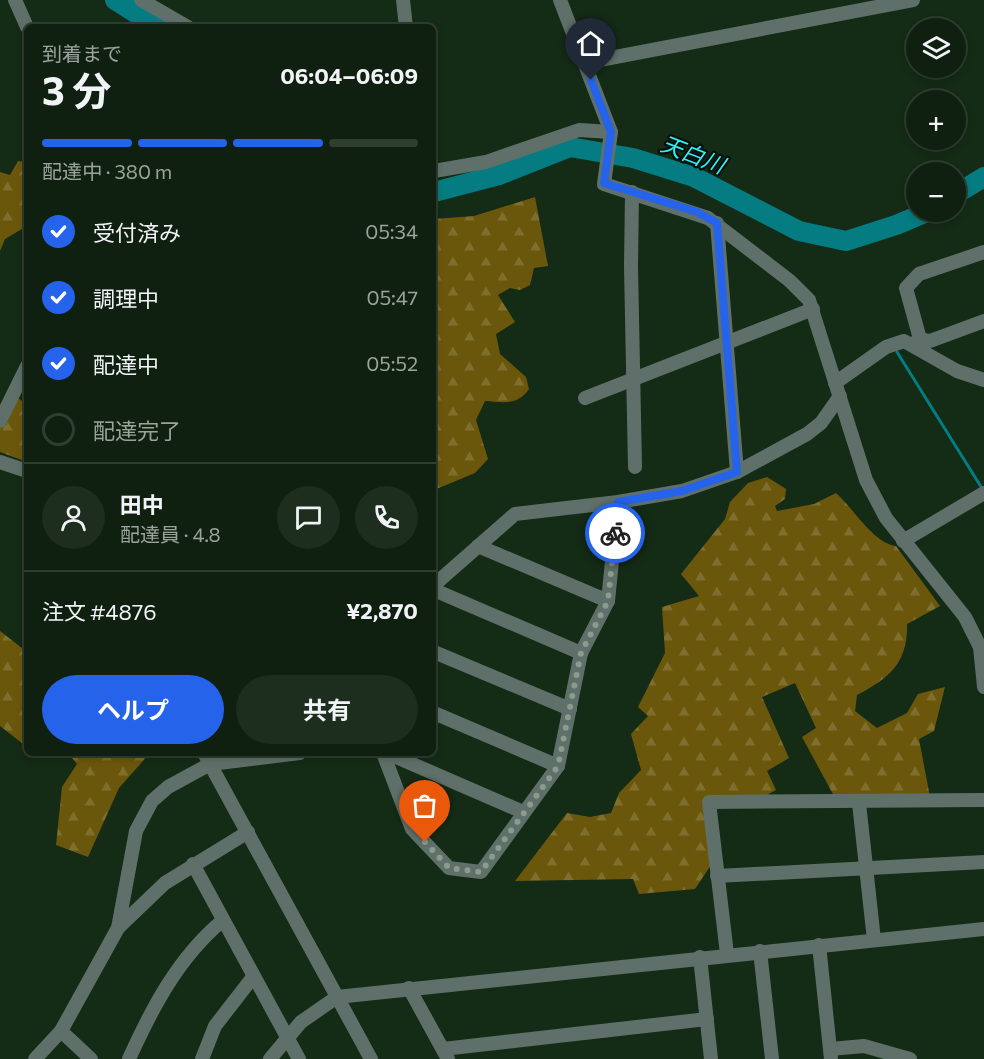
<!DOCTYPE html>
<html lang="ja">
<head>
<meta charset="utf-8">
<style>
  :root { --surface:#0f2010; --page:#1d2d1e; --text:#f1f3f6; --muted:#9ba39f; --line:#2f3e30; --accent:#2563eb }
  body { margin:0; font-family:Commissioner,"Noto Sans JP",sans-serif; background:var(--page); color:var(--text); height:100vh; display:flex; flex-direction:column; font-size:22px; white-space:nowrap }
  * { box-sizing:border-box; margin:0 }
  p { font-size:20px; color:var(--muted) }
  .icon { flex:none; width:33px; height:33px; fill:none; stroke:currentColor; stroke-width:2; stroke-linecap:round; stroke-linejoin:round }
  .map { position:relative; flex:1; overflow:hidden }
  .sheet { position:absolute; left:24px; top:24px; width:412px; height:732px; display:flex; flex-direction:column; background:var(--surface); border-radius:9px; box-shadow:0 3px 9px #0003,0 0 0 2px var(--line) }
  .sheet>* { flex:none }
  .buttons { position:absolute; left:906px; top:18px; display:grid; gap:12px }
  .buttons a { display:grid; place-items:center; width:60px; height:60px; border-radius:50%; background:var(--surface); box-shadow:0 3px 9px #0003,0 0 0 2px var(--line); font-size:30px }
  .pin { position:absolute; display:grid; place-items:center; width:51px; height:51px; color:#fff; margin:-62px -26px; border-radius:50% 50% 50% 0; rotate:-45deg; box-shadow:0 0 6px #0007 }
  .pin .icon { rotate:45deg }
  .courier { position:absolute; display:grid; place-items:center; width:60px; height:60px; margin:-30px; border:4px solid #2563eb; border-radius:50%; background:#fff; color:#222; box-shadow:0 2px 8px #0007 }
  .headline em { font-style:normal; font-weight:700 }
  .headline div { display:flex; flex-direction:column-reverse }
  .headline { display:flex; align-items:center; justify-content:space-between; height:102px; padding:0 18px }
  h1 { font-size:39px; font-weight:700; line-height:45px }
  .bar { display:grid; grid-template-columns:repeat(4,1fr); gap:9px 6px; align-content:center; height:72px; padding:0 18px }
  .bar i { height:8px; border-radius:4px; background:var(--line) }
  .bar .active { background:var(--accent) }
  .bar p { grid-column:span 4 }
  .line { display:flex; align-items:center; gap:15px; padding:0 18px; border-top:2px solid var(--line) }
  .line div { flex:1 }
  .round { display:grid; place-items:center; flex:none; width:63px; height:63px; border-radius:32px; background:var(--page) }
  ol { padding:0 18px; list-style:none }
  li { display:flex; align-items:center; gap:18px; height:66px }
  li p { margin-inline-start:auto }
  li .icon { padding:6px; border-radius:50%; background:var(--accent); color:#fff; stroke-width:4 }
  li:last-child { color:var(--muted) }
  li i { width:33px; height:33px; border:3px solid var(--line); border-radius:50% }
  .primary-button { display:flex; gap:12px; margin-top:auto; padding:12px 18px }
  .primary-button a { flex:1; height:69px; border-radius:36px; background:var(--accent); color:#fff; font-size:24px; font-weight:700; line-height:69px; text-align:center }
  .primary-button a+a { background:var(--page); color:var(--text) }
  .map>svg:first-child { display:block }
  .forest { fill:url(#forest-firs) }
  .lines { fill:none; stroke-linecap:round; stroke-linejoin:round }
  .stream { stroke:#057c81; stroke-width:3 }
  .river { stroke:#057c81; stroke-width:20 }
  .minor { stroke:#5f706a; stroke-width:14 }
  .done { stroke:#8b9c8c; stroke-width:6; stroke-dasharray:0 10.8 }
  .route { stroke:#2563eb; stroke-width:8 }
  .labels { text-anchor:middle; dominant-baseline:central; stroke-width:4.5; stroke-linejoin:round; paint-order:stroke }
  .water-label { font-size:22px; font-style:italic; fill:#2ef1fb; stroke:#071008 }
</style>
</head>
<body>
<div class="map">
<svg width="984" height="1059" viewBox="0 0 984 1059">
  <defs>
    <pattern id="forest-firs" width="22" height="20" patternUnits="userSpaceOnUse" patternTransform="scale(1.5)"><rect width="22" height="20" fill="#6b570c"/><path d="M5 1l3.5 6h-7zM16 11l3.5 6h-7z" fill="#7f6f2e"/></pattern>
  </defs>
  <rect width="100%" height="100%" fill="#142b16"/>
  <!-- forest -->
  <g class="forest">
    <path d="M18,161L27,162V226L5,239L0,251V172L10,175Z"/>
    <path d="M535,197L548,266L534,268L530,285L520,290L510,288L498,295L515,322L496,334L500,354L526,377L529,389C517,406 504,402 485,401L476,420L488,459L475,473L434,490V219L474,216Z"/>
    <path d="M18,398L27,405V462L0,452V423L6,425Z"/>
    <path d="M767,477L786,489L785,499L775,506L777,511L814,504L836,493C854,509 873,543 896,546L940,606L907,624C908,663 889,678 857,695L855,711L877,728L907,713L918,694L945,687L934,731L919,739L930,797L834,796L802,737L816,728L795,683L762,697L789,758L767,771L776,790L763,797L705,799L711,865L695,889L639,894L633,879L515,881L567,813L590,817L611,813L619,793L641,770L631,734L648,716L638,707L665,653L662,607L699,596L681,574L725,519L730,502L748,483Z"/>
    <path d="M0,631L27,652V747L0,726Z"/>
    <path d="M68,753H150L119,788L88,857L56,845L62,787L77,764Z"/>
  </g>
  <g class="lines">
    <!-- stream -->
    <path class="stream" d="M897,352L983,490"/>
    <!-- river -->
    <g class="river">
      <path d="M115,0L158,27"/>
      <path d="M434,192L499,175L570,147L633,158L694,177L799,231L846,241L896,225L927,212"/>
      <path d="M956,194L984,177"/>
    </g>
    <!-- minor -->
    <g class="minor">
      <path d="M15,0L27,27"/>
      <path d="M141,0L188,27"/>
      <path d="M403,0L406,27"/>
      <path d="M560,0L611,132L604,184L708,218L790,281L809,300L866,480L886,518L965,617L980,647L984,687"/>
      <path d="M584,63L913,0"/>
      <path d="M434,171L486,162L579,130L611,132"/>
      <path d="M632,192L631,267L635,467"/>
      <path d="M717,223L737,472"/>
      <path d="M920,339L906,288L919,274L984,252"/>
      <path d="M913,344L920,339L930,341L984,321"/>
      <path d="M835,383L886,347L904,341L957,371L984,380"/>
      <path d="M585,398L813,309"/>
      <path d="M0,421L27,366"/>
      <path d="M0,462L27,471"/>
      <path d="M903,541L984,493"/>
      <path d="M478,546L608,601"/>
      <path d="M434,585L515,514L618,502L682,491L737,472L807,434L821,423L840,396"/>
      <path d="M434,590L581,653"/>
      <path d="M434,652L570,709"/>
      <path d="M434,713L558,766"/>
      <path d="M204,753L371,1059"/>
      <path d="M383,753L412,829L449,868L481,872L558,766L581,653L608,601L618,502"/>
      <path d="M387,753L523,812"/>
      <path d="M859,803L874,940"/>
      <path d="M193,864L299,1059"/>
      <path d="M717,876L984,862"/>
      <path d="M118,928L136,831L152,801L168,787L210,764L300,753"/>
      <path d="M819,945L831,1059"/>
      <path d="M760,951L772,1059"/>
      <path d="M727,954L709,802L984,800"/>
      <path d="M700,957L711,1059"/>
      <path d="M409,988L448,1059"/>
      <path d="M61,1031L91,1059"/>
      <path d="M443,1049L707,1019"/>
      <path d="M830,1049L864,1046L910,1059"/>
      <path d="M35,1059L61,1031L118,928L165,883L248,832"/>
      <path d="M129,1059C152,1008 178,958 222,921"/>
      <path d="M202,1059L215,1026L253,977"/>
      <path d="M270,1059L301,1022L337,997L984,929"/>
    </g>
  </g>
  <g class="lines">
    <!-- done -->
    <path class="done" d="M425,842L449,868L481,872L558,766L581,653L608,601L615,533"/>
    <!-- route -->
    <path class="route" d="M591,80L611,132L604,183L697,212L717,223L737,472L682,491L618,502L615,533"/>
  </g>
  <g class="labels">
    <!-- water labels -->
    <g class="water-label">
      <text transform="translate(693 154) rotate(21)">天白川</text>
    </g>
  </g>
</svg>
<div class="buttons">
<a><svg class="icon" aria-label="layers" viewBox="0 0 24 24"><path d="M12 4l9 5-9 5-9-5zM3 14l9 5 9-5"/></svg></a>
<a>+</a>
<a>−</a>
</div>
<div class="pin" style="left:425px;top:842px;background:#ea580c"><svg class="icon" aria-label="bag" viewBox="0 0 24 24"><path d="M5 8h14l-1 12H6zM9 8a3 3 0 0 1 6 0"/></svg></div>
<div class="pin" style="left:591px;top:80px;background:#1f2937"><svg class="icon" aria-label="home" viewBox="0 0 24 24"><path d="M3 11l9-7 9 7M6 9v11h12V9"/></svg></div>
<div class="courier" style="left:615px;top:533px"><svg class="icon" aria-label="bike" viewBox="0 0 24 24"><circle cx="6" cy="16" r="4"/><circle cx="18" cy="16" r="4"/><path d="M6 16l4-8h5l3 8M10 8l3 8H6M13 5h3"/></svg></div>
<section class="sheet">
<div class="headline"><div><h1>3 分</h1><p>到着まで</p></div><em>06:04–06:09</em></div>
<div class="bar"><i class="active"></i><i class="active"></i><i class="active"></i><i></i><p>配達中 · 380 m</p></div>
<ol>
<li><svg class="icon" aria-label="check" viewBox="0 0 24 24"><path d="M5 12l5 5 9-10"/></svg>受付済み<p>05:34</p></li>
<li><svg class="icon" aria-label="check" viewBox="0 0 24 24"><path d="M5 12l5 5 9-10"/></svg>調理中<p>05:47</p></li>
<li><svg class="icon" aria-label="check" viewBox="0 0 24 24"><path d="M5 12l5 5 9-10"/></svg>配達中<p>05:52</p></li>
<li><i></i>配達完了</li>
</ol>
<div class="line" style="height:108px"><a class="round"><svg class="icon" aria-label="person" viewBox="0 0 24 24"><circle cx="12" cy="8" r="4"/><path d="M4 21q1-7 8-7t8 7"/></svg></a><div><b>田中</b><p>配達員 · 4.8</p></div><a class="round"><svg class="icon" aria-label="chat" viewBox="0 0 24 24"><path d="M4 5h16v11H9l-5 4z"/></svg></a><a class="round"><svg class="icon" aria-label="phone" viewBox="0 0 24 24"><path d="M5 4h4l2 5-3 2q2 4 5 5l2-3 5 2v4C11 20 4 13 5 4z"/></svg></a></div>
<div class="line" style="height:78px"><div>注文 #4876</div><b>¥2,870</b></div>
<div class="primary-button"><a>ヘルプ</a><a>共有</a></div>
</section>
</div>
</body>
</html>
